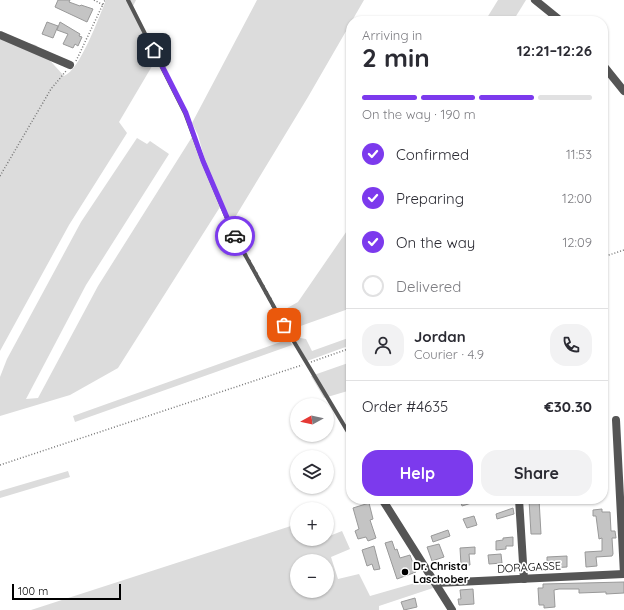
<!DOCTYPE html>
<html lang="en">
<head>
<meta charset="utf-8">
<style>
  :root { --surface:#fff; --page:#f2f2f3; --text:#2b2b33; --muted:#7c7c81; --line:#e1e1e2; --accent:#7c3aed }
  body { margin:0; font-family:Quicksand,sans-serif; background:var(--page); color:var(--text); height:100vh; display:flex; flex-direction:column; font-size:15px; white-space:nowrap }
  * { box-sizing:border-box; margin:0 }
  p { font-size:13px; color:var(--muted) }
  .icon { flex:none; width:22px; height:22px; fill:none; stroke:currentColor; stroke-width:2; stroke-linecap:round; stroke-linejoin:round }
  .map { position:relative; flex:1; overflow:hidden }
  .drawer { position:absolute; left:346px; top:16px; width:262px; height:488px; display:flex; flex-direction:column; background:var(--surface); border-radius:16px; box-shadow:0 1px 3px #0004 }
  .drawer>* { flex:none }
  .needle { width:26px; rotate:262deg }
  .buttons { position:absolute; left:290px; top:398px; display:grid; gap:8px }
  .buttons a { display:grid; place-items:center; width:44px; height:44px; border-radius:50%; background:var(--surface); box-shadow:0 1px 3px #0004; font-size:20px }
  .scale { position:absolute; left:12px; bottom:10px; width:109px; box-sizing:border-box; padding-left:4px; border:2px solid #000; border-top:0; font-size:11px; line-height:14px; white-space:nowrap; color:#000; -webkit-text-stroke:3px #fff; paint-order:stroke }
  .pin { position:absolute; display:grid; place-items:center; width:34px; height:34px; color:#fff; margin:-17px; border-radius:8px; box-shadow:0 2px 6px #0006 }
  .courier { position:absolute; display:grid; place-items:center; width:40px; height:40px; margin:-20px; border:3px solid #7c3aed; border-radius:50%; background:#fff; color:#222; box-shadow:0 1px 5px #0007 }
  .summary em { font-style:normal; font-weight:800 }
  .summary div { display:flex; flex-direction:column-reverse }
  .summary { display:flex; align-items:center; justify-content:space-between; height:68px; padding:0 16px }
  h1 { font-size:26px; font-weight:800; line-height:30px }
  .bar { display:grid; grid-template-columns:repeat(4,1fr); gap:6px 4px; align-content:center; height:48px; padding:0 16px }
  .bar i { height:5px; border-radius:3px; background:var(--line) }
  .bar .selected { background:var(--accent) }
  .bar p { grid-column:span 4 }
  .line { display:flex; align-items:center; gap:10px; padding:0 16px; border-top:1px solid var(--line) }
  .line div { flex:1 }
  .round { display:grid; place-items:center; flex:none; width:42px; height:42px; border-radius:16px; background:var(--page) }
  ol { padding:0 16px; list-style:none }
  li { display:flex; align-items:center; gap:12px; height:44px }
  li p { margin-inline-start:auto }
  li .icon { padding:4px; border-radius:50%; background:var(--accent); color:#fff; stroke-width:4 }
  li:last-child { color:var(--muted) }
  li i { width:22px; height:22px; border:2px solid var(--line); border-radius:50% }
  .button { display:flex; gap:8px; margin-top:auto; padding:8px 16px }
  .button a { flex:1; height:46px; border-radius:16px; background:var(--accent); color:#fff; font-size:16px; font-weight:800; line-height:46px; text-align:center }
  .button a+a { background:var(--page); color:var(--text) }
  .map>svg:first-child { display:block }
  .green { fill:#dcdcdc; fill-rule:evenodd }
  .building { fill:#c4c4c4; stroke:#999 }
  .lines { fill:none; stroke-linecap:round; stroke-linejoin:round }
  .path { stroke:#777; stroke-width:1.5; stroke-dasharray:1 2; stroke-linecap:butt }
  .service { stroke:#555; stroke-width:4 }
  .minor { stroke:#555; stroke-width:8 }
  .tertiary { stroke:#555; stroke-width:8 }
  .done { stroke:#595959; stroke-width:4; stroke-dasharray:0 7.2 }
  .route { stroke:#7c3aed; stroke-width:5 }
  .poi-dot { fill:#000; stroke:#fff; stroke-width:1.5 }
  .labels { text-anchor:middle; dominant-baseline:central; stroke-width:3.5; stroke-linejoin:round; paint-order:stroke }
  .poi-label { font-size:11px; font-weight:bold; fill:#000; stroke:#fff; text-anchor:start }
  .street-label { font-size:11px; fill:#000; stroke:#fff }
</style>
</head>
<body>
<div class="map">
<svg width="624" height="610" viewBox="0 0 624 610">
  <rect width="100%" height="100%" fill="#fff"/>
  <!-- green -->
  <g class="green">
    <path d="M106,0H136L133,6L158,56L119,122L127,133L69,225L0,351V39L1,37L36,45L64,76C80,70 99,17 106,0Z"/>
    <path d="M257,0H364L308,97L231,224L208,171L198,135L192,123Z"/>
    <path d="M498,0H526L513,21H485Z"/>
    <path d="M192,137L220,207L118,368L70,395L0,416V377L7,359L81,222L137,138L147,144L150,141L169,154L86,285L26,399L38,398L98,286Z"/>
    <path d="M351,225V308L295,328L292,320L285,324L280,312L298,302Z"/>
    <path d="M294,337L306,339L312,351L351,337V345L307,361Z"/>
    <path d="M289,339L292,345L75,422L73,416Z"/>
    <path d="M351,362V390L324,398L311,376Z"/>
    <path d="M68,471L70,477L0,498V491Z"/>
    <path d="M297,524V539H327V537L342,531L350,549L331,557L338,579L359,574L370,596L429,579L433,588L379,606V610H31ZM297,561H327V591H297Z"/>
  </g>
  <!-- building -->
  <g class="building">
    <path d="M58,0H70L69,2L80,6L81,5L93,9L87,22L55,7Z"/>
    <path d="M47,22L58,26L53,38L42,34Z"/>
    <path d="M60,22L80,34L79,36L82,37L78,46L75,44L73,48L63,44L68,34L57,30Z"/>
    <path d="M460,499H480L481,500L462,506Z"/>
    <path d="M539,499L541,534H531L529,500Z"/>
    <path d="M369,503L373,519L370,520L376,538L368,541L366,537L358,539L355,531L359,529L353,508Z"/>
    <path d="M513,508L514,514L497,519L496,514Z"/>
    <path d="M602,509V512H610L611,531H615L616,538H612L613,554L612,556L596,557L597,566L586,567L585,552L602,551V538L599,539L596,516H593V510Z"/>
    <path d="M474,516L477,525L467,528L463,519Z"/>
    <path d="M448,530L450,536L433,542L431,536Z"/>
    <path d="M513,537V546H506V549L496,550V541L503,540V538Z"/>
    <path d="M392,541L395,550L397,549L400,558L410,555L416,572L397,579L385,543Z"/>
    <path d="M439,544L444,557L432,561L427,547Z"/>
    <path d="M374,546L380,569L374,570L372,564L367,566L362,550Z"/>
    <path d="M475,547V554H469L470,565H461L460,548Z"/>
    <path d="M501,554L502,563L489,564L488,555Z"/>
    <path d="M567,556V567L551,568V564H547V557Z"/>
    <path d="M624,582V593L606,594V592L579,593V589H559L554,590L555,607L544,608V605H539L538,588H543V584Z"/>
    <path d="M473,589L474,604L459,605L458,599H461L460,590Z"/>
    <path d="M415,598L417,607L404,610L401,602Z"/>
  </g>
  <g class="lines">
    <!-- path -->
    <g class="path">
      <path d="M94,0L103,5"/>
      <path d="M76,61L105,0"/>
      <path d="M0,176L51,89L66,71"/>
      <path d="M603,257L624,250"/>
      <path d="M311,362L351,348"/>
      <path d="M0,465L302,365"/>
    </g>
    <!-- service -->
    <path class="service" d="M128,0L185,113L203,161L233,233L284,325L351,437"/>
    <!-- minor -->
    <g class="minor">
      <path d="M0,35L70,65"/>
      <path d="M616,420L624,574"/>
      <path d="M382,499L452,610"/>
      <path d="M519,499L524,579"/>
      <path d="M436,583L624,574"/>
    </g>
    <!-- tertiary -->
    <g class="tertiary">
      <path d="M535,0L561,21"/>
      <path d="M603,65L624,91"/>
    </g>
  </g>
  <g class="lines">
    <!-- done -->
    <path class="done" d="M235,236L284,325"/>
    <!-- route -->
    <path class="route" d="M154,50L186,113L203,161L235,236"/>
  </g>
  <!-- markers -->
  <circle class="poi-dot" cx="405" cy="572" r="4"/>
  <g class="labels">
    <!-- poi labels -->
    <g class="poi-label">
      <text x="413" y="566">Dr. Christa<tspan x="413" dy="13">Laschober</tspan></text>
    </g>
    <!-- street labels -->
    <g class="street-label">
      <text transform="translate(529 567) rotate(-3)">DORAGASSE</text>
    </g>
  </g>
</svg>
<div class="buttons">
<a><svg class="needle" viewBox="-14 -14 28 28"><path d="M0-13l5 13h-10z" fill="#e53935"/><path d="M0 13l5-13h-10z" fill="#7c7c81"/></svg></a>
<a><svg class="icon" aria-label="layers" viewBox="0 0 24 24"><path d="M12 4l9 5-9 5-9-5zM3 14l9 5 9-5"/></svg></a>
<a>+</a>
<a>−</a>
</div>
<div class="scale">100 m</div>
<div class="pin" style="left:284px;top:325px;background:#ea580c"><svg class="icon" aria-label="bag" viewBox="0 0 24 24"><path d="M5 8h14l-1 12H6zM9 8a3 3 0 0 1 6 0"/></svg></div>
<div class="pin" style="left:154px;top:50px;background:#1f2937"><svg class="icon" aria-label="home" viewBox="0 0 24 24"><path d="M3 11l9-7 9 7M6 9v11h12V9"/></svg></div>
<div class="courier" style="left:235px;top:236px"><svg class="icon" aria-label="car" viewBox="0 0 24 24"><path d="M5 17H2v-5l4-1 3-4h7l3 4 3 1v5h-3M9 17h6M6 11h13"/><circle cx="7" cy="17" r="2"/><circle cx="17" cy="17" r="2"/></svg></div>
<section class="drawer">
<div class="summary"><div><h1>2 min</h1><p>Arriving in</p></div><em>12:21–12:26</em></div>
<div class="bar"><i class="selected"></i><i class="selected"></i><i class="selected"></i><i></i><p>On the way · 190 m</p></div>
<ol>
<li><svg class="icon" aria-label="check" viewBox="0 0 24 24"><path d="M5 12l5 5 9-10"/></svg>Confirmed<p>11:53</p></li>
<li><svg class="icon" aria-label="check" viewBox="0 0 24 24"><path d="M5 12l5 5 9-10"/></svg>Preparing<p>12:00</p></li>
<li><svg class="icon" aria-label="check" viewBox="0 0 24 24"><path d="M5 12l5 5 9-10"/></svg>On the way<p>12:09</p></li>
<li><i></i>Delivered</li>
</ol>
<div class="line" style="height:72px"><a class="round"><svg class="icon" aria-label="person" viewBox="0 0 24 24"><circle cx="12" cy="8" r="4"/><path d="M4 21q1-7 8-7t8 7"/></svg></a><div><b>Jordan</b><p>Courier · 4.9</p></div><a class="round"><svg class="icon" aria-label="phone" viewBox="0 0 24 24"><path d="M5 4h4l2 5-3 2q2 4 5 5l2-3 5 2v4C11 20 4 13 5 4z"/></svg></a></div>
<div class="line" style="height:52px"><div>Order #4635</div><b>€30.30</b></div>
<div class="button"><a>Help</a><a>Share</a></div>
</section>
</div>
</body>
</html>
